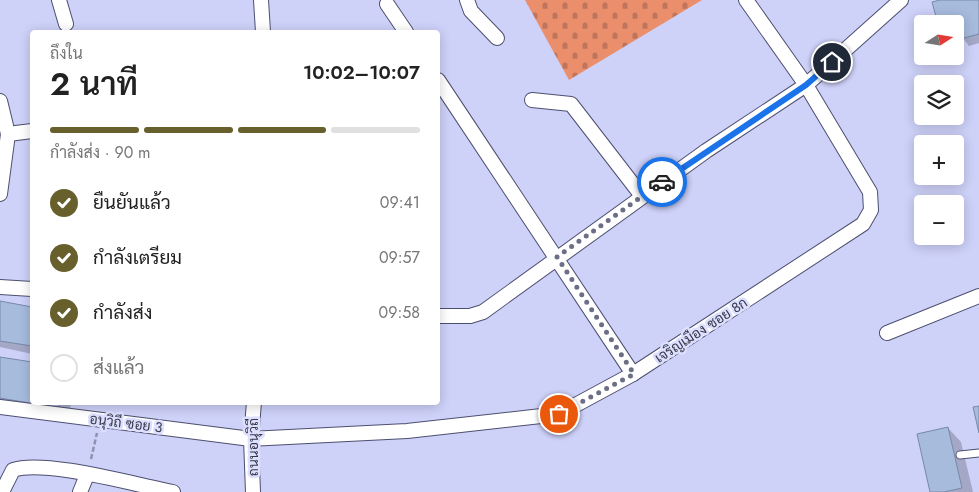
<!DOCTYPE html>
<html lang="th">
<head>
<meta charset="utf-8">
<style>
  :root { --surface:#fff; --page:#f6f6f6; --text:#222; --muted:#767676; --line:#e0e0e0; --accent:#67602c }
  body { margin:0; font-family:Jost,Sarabun,sans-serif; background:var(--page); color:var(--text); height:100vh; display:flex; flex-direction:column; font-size:19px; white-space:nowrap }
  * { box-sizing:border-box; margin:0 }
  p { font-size:16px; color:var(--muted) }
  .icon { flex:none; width:28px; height:28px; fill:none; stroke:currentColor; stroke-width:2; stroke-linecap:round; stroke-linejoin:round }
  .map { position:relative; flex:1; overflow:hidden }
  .panel { position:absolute; left:30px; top:30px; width:410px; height:375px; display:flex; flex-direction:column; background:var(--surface); border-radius:5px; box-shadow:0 2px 12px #0003 }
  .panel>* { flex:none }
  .needle { width:32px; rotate:78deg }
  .buttons { position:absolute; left:914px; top:15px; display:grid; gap:10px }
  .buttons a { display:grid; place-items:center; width:50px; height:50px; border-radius:5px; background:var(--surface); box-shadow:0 2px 12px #0003; font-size:25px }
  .pin { position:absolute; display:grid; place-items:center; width:42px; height:42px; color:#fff; margin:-21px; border:2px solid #fff; border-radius:50%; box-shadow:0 1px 5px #0007 }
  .courier { position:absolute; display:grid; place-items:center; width:50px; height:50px; margin:-25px; border:4px solid #1a73e8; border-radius:50%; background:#fff; color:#222; box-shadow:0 1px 6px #0007 }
  .summary em { font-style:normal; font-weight:600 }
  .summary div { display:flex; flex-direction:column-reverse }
  .summary { display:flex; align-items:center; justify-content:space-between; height:85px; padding:0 20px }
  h1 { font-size:32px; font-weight:600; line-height:38px }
  .bar { display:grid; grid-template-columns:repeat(4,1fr); gap:8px 5px; align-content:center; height:60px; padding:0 20px }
  .bar i { height:6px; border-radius:4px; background:var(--line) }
  .bar .current { background:var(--accent) }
  .bar p { grid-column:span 4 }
  ol { padding:0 20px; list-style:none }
  li { display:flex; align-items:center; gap:15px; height:55px }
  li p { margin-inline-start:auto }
  li .icon { padding:5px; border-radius:50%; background:var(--accent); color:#fff; stroke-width:4 }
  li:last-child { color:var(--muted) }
  li i { width:28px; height:28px; border:2px solid var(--line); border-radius:50% }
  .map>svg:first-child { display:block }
  .cemetery { fill:url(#cemetery-stones) }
  .shadow { fill:#0003 }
  .building { fill:#a7bbdd; stroke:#7689a9 }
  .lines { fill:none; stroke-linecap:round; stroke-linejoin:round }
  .service-casing { stroke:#4d4f6f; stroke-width:9 }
  .minor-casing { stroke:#4d4f6f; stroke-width:16 }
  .path { stroke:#9092af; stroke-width:2.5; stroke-dasharray:5 2.5; stroke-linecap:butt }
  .service { stroke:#fff; stroke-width:7 }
  .minor { stroke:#fff; stroke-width:14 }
  .done { stroke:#6c6e86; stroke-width:5; stroke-dasharray:0 9 }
  .route { stroke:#1a73e8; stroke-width:6 }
  .labels { text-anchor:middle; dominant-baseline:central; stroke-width:5; stroke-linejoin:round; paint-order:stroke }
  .street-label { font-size:14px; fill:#373848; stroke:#dcdffe }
</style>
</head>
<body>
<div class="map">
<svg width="979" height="492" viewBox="0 0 979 492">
  <defs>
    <pattern id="cemetery-stones" width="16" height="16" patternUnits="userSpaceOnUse" patternTransform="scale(1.25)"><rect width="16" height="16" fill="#ea8e6c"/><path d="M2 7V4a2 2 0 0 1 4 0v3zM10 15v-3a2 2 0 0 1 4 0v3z" fill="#be755b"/></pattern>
  </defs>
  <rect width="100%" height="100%" fill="#ced1f8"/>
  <!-- cemetery -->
  <path class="cemetery" d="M525,0H702L569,80Z"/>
  <!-- shadow -->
  <g class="shadow">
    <path d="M944,0H979V43L969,46L959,33L955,34V24Z"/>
    <path d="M0,302L32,308V354L0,347Z"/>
    <path d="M0,358L32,364V402H71L69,417L0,406Z"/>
    <path d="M948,428L961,442L973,492H931Z"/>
  </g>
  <!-- building -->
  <g class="building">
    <path d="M940,0H979V34L960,39L955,24H938L932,2Z"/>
    <path d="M0,301L32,307V346L0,341Z"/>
    <path d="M0,357L32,362V402H60L59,408L0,398Z"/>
    <path d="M979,406V433L973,407Z"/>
    <path d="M948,427L962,488L944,492H930L917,434Z"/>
  </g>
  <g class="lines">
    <defs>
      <path id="service" d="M960,455L979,453"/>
      <g id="minor">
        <path d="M59,0L66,24"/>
        <path d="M261,0L263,32"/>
        <path d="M467,0L471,11L497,38"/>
        <path d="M387,4L406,32"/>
        <path d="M438,80L633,374"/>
        <path d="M532,100L571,104L642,196"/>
        <path d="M0,101L8,134L32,131"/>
        <path d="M0,194L8,134"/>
        <path d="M0,287L32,289"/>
        <path d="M438,316H470L483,312L706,151L806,85L901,0"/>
        <path d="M887,333L979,296"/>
        <path d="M0,407L251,439L407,431L559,414L633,374L863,224L871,210L870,192L806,85L746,0"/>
        <path d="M2,492L13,470C44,459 136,485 173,492"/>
        <path d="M80,492L87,475"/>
        <path d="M253,492L251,439L254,402"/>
      </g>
    </defs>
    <!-- service casing -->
    <use href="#service" class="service-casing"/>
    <!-- minor casing -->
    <use href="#minor" class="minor-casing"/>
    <!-- path -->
    <path class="path" d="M91,459L97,433"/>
    <!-- service -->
    <use href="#service" class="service"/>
    <!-- minor -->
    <use href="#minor" class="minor"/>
  </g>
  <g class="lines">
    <!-- done -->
    <path class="done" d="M559,414L634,374L557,257L662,182"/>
    <!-- route -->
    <path class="route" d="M662,182L806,85L832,62"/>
  </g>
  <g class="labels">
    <!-- street labels -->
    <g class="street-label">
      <text transform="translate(701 330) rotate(-33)">เจริญเมือง ซอย 8ก</text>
      <text transform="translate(126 423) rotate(7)">อนุวิถี ซอย 3</text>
      <text transform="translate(253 447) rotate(-90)">ถนนอนุวิถี</text>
    </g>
  </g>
</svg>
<div class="buttons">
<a><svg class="needle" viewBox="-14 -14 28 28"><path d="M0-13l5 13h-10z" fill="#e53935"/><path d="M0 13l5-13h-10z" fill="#767676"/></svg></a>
<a><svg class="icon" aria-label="layers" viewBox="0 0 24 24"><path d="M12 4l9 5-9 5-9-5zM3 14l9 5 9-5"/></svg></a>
<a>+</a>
<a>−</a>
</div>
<div class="pin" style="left:559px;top:414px;background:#ea580c"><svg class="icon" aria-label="bag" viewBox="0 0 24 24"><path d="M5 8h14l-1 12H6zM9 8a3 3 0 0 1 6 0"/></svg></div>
<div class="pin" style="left:832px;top:62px;background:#1f2937"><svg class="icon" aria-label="home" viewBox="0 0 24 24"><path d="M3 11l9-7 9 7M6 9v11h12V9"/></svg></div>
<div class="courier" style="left:662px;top:182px"><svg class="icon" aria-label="car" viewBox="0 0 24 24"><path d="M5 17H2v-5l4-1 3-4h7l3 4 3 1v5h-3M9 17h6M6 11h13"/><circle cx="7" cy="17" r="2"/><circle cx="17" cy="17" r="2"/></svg></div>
<section class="panel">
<div class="summary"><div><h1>2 นาที</h1><p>ถึงใน</p></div><em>10:02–10:07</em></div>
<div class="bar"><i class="current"></i><i class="current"></i><i class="current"></i><i></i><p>กำลังส่ง · 90 m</p></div>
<ol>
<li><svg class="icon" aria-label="check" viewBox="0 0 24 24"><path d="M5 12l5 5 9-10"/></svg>ยืนยันแล้ว<p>09:41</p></li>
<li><svg class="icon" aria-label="check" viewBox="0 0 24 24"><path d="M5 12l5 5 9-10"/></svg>กำลังเตรียม<p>09:57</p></li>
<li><svg class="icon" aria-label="check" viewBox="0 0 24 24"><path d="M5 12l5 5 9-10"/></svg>กำลังส่ง<p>09:58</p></li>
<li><i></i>ส่งแล้ว</li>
</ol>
</section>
</div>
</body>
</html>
